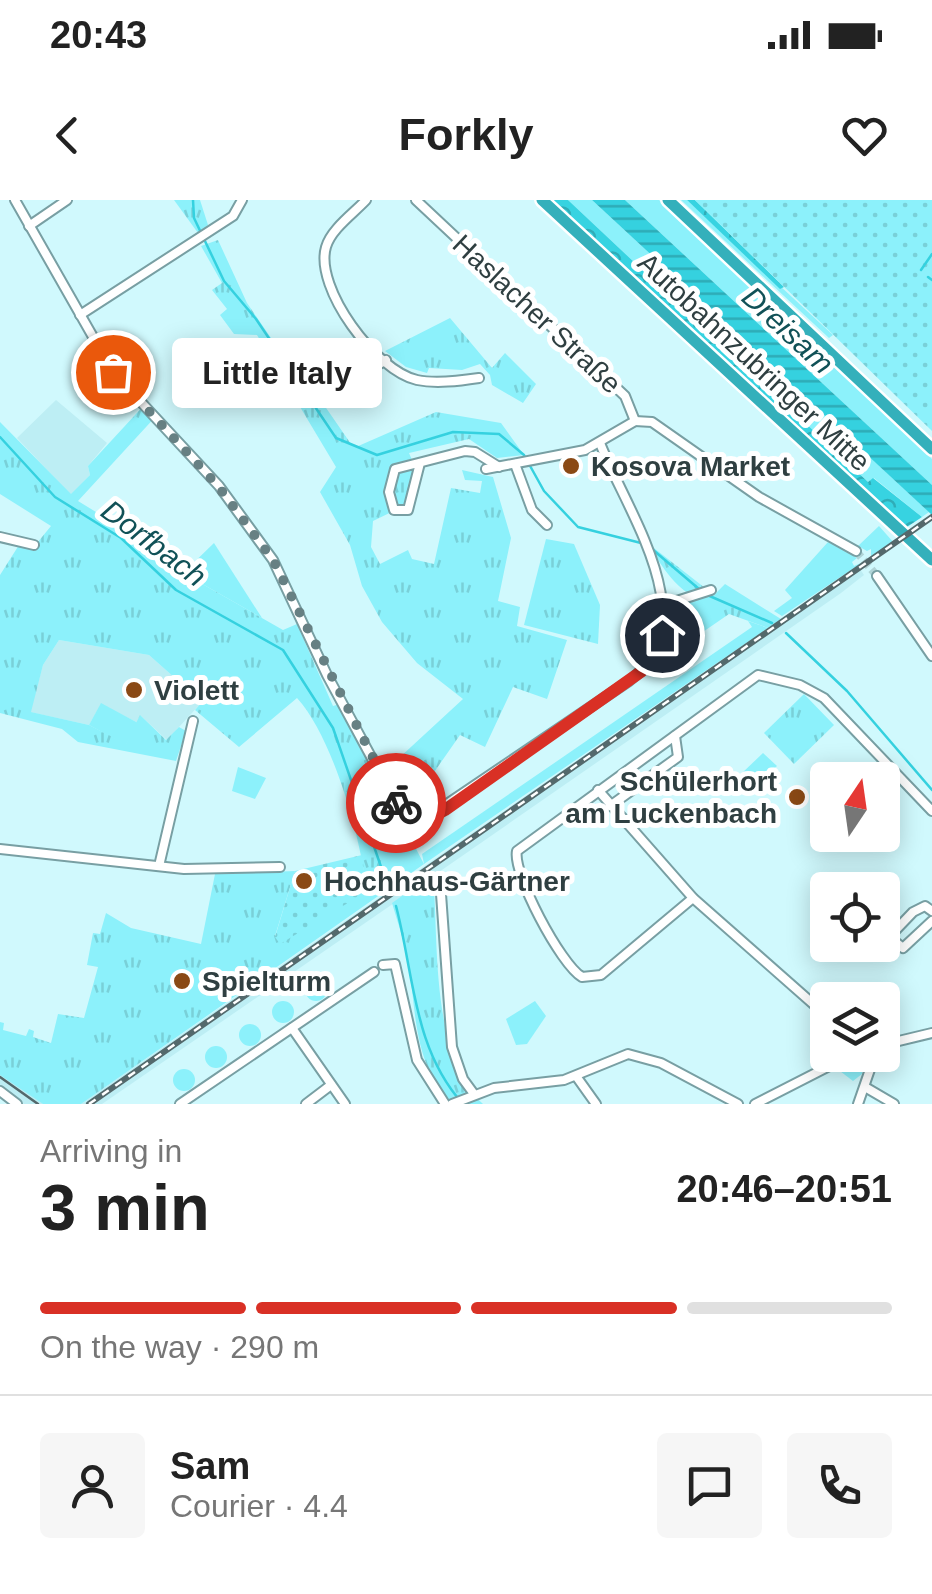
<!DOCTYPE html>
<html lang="en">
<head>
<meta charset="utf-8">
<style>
  :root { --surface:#fff; --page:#f6f6f6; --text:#222; --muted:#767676; --line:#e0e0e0; --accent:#d93025 }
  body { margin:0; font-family:Arial,sans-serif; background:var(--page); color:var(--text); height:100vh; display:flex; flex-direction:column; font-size:38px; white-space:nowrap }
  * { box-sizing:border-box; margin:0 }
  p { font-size:32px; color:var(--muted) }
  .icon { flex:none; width:55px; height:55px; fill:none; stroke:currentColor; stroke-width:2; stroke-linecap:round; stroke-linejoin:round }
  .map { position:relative; height:904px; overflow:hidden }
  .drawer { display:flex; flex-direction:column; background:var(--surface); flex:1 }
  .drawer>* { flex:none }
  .needle { width:65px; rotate:13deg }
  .fabs { position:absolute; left:810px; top:562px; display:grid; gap:20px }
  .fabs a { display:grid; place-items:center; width:90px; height:90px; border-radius:10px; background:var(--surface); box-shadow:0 5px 25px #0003; font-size:50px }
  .pin { position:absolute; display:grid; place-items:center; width:85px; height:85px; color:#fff; margin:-42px; border:5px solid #fff; border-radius:50%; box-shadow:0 2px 10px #0007 }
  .courier { position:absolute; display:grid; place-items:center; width:100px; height:100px; margin:-50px; border:8px solid #d93025; border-radius:50%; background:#fff; color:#222; box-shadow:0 2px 12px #0007 }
  .bubble { position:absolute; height:70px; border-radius:10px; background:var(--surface); box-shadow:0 5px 25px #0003; font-size:32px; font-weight:700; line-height:70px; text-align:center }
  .summary em { font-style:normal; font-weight:700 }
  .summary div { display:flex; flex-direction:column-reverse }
  .summary { display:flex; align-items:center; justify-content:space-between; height:170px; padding:0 40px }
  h1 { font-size:65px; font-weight:700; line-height:75px }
  .bar { display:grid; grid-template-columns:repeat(4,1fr); gap:15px 10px; align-content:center; height:120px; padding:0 40px }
  .bar i { height:12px; border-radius:8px; background:var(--line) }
  .bar .current { background:var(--accent) }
  .bar p { grid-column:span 4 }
  .line { display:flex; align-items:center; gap:25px; padding:0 40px; border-top:2px solid var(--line) }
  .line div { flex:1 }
  .round { display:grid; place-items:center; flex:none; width:105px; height:105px; border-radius:10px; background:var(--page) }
  .status { display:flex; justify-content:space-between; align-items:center; height:70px; padding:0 50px; background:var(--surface); direction:ltr }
  .status svg { height:28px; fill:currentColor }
  header { display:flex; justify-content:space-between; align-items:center; height:130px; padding:0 40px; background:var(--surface); font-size:45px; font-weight:700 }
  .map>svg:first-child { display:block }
  .built { fill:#bdeef4 }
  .grass { fill:#8cf1fb }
  .forest { fill:url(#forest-crowns) }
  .park { fill:url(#park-tufts) }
  .garden { fill:url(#garden-dots) }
  .water { fill:url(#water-rules) }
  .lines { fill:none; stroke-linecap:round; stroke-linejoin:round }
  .stream { stroke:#35d1df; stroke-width:2.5 }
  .minor-tunnel { stroke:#b0d4d7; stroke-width:8; stroke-dasharray:8 4; stroke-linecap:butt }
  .minor-casing { stroke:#789fa3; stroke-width:12 }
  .highway-casing { stroke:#fff; stroke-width:16 }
  .minor { stroke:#fff; stroke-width:8 }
  .highway { stroke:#34b0bb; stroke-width:11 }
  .tram { stroke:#54696c; stroke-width:2.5 }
  .rail-casing { stroke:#54696c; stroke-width:6 }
  .rail { stroke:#fff; stroke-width:2.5; stroke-dasharray:8; stroke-linecap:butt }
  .done { stroke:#678083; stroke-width:10; stroke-dasharray:0 18 }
  .route { stroke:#d93025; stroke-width:12 }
  .poi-dot { fill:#8a4915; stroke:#fff; stroke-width:4 }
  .labels { text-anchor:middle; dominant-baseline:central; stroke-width:10; stroke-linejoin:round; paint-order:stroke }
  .street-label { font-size:28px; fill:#2f3f41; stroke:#fff }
  .poi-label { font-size:28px; font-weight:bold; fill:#2f3f41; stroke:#fff; text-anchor:start }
  .water-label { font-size:30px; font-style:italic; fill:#115157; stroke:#fff }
</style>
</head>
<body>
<div class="status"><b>20:43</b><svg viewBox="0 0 49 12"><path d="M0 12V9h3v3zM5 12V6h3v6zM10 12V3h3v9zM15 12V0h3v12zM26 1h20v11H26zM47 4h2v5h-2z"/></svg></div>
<header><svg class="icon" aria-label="back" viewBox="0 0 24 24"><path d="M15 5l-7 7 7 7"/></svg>Forkly<svg class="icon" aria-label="heart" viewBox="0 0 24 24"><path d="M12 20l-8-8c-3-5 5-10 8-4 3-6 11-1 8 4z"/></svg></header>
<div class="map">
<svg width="932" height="904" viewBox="0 0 932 904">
  <defs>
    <pattern id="forest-crowns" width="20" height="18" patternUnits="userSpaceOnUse" patternTransform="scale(2.5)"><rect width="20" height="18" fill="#37d3e1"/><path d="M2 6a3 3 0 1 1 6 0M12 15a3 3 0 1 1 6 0" fill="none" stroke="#2fadb8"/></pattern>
    <pattern id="park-tufts" width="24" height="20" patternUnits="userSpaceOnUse" patternTransform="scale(2.5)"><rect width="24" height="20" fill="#8cf1fb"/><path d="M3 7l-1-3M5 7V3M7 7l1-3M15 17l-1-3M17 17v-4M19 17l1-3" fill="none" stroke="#79d0d8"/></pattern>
    <pattern id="garden-dots" width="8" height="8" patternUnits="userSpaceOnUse" patternTransform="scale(2.5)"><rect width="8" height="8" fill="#8cf1fb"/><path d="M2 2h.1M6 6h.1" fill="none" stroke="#79d0d8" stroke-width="1.8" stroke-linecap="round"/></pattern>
    <pattern id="water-rules" width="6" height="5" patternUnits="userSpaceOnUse" patternTransform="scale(2.5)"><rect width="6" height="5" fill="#35d1df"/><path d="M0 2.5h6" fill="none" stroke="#2dabb6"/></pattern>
  </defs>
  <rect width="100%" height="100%" fill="#d0f9fd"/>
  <!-- built -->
  <g class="built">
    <path d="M56,200L107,243L88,266L90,275L71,295L17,238Z"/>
    <path d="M858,366L864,375L841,393L413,690L102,904H81Z"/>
    <path d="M59,440L149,455L202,502L167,540L141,516L138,523L101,504L89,525L30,512L43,465Z"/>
    <path d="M0,875L32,895L43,904H24L0,886Z"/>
  </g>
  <!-- grass -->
  <g class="grass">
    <path d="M568,0H592L929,312L922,317L874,278L868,282Z"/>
    <path d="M625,0H659L932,259V285Z"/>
    <path d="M681,0H687L833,135L829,138Z"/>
    <path d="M879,326L894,343L871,356V349L867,351L858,346Z"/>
    <path d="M828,342L857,358L852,362L854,366L863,362L782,416L774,411L792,398L785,390Z"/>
    <path d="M214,343L262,418L183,373Z"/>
    <path d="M748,421L768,428L424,664L422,654L752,427Z"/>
    <path d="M101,503L138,523L126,545L89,525Z"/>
    <path d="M763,553L777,566L755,587L741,574Z"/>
    <path d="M535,801L546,816L527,844L516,845L506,819Z"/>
    <path d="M862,858L865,861L862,874L853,881L836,868Z"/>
  </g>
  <!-- forest -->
  <g class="forest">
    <path d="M552,0H568L868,282L873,278L922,317L907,327Z"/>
    <path d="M687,0H695L784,87L780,89Z"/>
  </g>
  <!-- park -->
  <g class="park">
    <path d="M174,0H200L208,25L198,33Z"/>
    <path d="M218,40L247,103L304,186L370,153L375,160L319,190L322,202L351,244L356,247L436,212L501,223L524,255L497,258L469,239L409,253L415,267L406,305L373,321L371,347L380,364L408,350L412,359L434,364L451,288L480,293L482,281L465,280L462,270L493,277L511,338L498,401L520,407L517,426L567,440L547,499L513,487L485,547L460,535L421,591L439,606L415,622L386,570L463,499L417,463L382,422L362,386L350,345L320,292L336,267L257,135L234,134L220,115L227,109L212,90L222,83L201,46Z"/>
    <path d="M450,118L492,168L505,153L536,184L523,203L492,185L490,175L480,164L462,170L429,168L427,173L406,167L385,151Z"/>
    <path d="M147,202L158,214L78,301L145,342L183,373L283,430L297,424L333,506L340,504L424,664L81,904H43L0,875V822L4,823L3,830L26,836L29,829L34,831L33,837L51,843L58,814L84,818L98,767L87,765L93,733L100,734L106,713L131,728L201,744L215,674L295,671L275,736L365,679C358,628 331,535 297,498L239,547L195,510L202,502L149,455L59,440L43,465L31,512L89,525L126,544L140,515L166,540L179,527L186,531L176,561L78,542L62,529L0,513V375L19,345L33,348L51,326L0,294V222L71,294L90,275L88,266Z"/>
    <path d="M546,339L574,344L600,405L598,444L524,425Z"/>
    <path d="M650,345L714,395L725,384L781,419L768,428L729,414L665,458L660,454L667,409L694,396C677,390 657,361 650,345Z"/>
    <path d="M804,494L834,525L794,564L764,533Z"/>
    <path d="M238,567L266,578L255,599L232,591Z"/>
    <path d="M433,674C439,744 430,854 483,904H454C414,869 416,813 409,765C405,744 398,723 392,703Z"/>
    <circle cx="316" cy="790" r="11"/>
    <circle cx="283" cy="812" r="11"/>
    <circle cx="250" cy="835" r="11"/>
    <circle cx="216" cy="857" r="11"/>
    <circle cx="184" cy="880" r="11"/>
  </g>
  <!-- garden -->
  <g class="garden">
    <path d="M695,0H932V231Z"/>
    <path d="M362,655L365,679L361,695L280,744L275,737L295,671Z"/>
  </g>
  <!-- water -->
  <path class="water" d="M592,0H625L932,285V315Z"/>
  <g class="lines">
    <!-- stream -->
    <g class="stream">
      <path d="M193,0L194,18L224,81L256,119L336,238L377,255L453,232L499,234L524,255L544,291L578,327L641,343"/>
      <path d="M921,70L932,54"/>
      <path d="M928,77L932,80"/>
      <path d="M0,237L55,297L121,338L176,390L283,450L333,528L388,687"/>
      <path d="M652,349L699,389"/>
      <path d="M705,394L772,423"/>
      <path d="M786,433L847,491L932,590"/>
      <path d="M396,706C414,774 413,849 463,904"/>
    </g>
    <!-- minor-tunnel -->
    <path class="minor-tunnel" d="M856,351L877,376"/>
    <defs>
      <g id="minor">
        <path d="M15,0L113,172L219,286L273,360L327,475L410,629L629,481C708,422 626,311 600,243"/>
        <path d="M366,0C354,13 331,29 326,47C314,88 376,171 417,180C436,184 459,181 479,178"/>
        <path d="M416,0L625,196L635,221"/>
        <path d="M29,26L67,0"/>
        <path d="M80,115L233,16L242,0"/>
        <path d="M335,196L337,190L386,160"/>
        <path d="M635,221L652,222L759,297L856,351"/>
        <path d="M420,263L408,310H394L389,292L395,269L465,251L475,252L499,267"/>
        <path d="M515,264L532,310L547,325"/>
        <path d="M486,269L585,250L635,221"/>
        <path d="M0,337L34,345"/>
        <path d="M877,376L932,456"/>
        <path d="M664,405L711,390"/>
        <path d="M598,590L693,698L828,817"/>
        <path d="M610,606L678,557L675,536"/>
        <path d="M0,649L184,669L280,667"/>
        <path d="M159,666L193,521"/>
        <path d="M440,680L452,847L463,879L474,894"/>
        <path d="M693,698L601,775L582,777C561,765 512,673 517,651L758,475L800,485L824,498L932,611"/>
        <path d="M932,711L925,706L913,712L889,737L903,748L932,721"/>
        <path d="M383,765L395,764L417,860L445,904"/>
        <path d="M292,828L345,904"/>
        <path d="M882,845L932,833"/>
        <path d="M576,876L596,904"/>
        <path d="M865,887L894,904"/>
        <path d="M0,891L17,904"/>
        <path d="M180,904L374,772"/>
        <path d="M306,904L331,885"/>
        <path d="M452,904L494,888L564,880L628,854L661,863L738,904"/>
        <path d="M755,904L851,855"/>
        <path d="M858,904L875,855"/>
      </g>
      <g id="highway">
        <path d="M542,0L932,360"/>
        <path d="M668,0L932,249"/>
      </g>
    </defs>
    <!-- minor casing -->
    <use href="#minor" class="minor-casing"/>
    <!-- highway casing -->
    <use href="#highway" class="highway-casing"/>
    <!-- minor -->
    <use href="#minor" class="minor"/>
    <!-- highway -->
    <use href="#highway" class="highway"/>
    <!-- tram -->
    <path class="tram" d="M0,877L38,904"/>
    <defs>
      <g id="rail">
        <path d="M413,679L932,317"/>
        <path d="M89,904L404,685"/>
      </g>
    </defs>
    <!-- rail casing -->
    <use href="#rail" class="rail-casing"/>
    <!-- rail -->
    <use href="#rail" class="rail"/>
  </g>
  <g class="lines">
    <!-- done -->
    <path class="done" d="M113,172L218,286L273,360L396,603"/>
    <!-- route -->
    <path class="route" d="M396,603L410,629L445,610L642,471L662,435"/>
  </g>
  <!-- markers -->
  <g class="poi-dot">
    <circle cx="571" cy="266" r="10"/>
    <circle cx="134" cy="490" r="10"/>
    <circle cx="797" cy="597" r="10"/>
    <circle cx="304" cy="681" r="10"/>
    <circle cx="182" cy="781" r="10"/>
  </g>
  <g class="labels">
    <!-- street labels -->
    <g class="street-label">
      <text transform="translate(537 114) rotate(43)">Haslacher Straße</text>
      <text transform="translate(754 162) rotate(43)">Autobahnzubringer Mitte</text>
    </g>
    <!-- poi labels -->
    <g class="poi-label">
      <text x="591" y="266">Kosova Market</text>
      <text x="154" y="490">Violett</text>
      <text x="777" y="581" text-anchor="end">Schülerhort<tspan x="777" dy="32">am Luckenbach</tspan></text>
      <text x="324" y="681">Hochhaus-Gärtner</text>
      <text x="202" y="781">Spielturm</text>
    </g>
    <!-- water labels -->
    <g class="water-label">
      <text transform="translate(788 130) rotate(43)">Dreisam</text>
      <text transform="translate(154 343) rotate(37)">Dorfbach</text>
    </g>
  </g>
</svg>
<div class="fabs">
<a><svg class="needle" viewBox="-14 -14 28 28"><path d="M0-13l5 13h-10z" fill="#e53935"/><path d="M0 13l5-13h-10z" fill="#767676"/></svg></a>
<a><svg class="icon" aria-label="locate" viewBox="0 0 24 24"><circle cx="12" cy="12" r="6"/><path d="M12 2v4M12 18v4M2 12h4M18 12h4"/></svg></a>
<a><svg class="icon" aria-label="layers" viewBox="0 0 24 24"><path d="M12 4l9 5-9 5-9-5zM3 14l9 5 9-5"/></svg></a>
</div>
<div class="pin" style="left:113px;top:172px;background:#ea580c"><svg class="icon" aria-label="bag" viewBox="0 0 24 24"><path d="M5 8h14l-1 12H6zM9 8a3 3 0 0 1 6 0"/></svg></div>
<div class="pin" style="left:662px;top:435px;background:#1f2937"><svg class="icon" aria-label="home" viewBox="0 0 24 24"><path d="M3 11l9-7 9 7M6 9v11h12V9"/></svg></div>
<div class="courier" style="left:396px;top:603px"><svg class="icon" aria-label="bike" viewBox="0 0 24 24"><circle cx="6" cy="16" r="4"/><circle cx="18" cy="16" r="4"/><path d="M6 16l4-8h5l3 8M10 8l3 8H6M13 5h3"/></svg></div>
<div class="bubble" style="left:172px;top:138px;width:210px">Little Italy</div>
</div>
<section class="drawer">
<div class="summary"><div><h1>3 min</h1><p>Arriving in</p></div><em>20:46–20:51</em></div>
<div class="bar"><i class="current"></i><i class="current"></i><i class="current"></i><i></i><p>On the way · 290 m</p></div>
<div class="line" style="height:180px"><a class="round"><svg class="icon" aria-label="person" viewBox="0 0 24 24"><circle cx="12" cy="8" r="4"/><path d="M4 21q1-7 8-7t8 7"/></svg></a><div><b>Sam</b><p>Courier · 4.4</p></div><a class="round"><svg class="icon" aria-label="chat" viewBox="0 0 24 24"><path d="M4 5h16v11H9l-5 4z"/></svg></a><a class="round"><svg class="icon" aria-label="phone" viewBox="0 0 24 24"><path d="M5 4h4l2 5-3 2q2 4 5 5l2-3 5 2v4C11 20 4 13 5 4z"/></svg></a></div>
</section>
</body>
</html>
